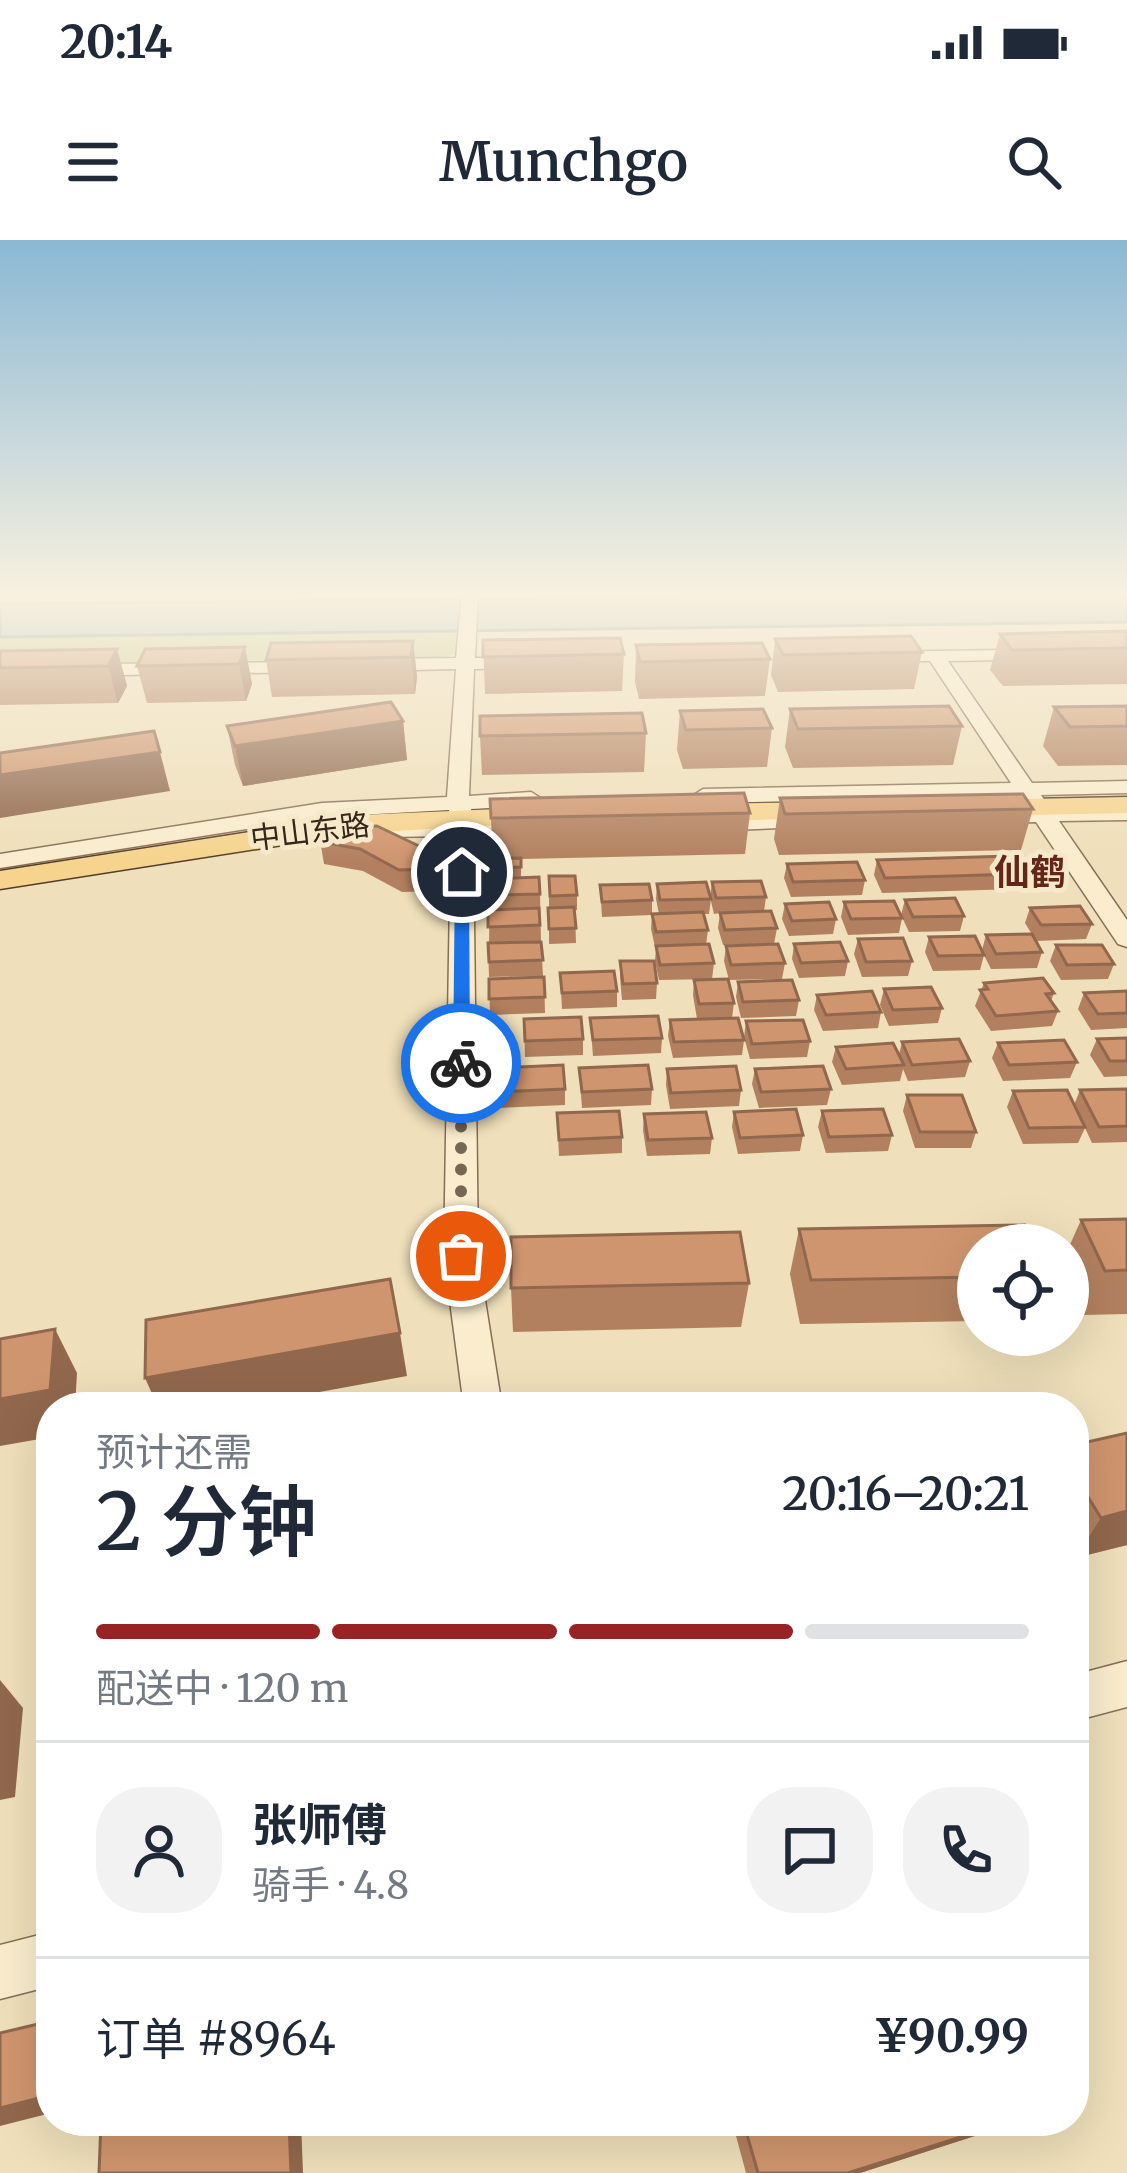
<!DOCTYPE html>
<html lang="zh">
<head>
<meta charset="utf-8">
<style>
  :root { --surface:#fff; --page:#f2f2f3; --text:#1f2937; --muted:#747a83; --line:#e0e1e3; --accent:#982224 }
  body { margin:0; font-family:Merriweather,"Noto Sans SC",serif; background:var(--page); color:var(--text); height:100vh; display:flex; flex-direction:column; font-size:45px; white-space:nowrap }
  * { box-sizing:border-box; margin:0 }
  p { font-size:39px; color:var(--muted) }
  .icon { flex:none; width:66px; height:66px; fill:none; stroke:currentColor; stroke-width:2; stroke-linecap:round; stroke-linejoin:round }
  .map { position:relative; flex:1; overflow:hidden }
  .details { position:absolute; left:36px; top:1152px; width:1053px; height:744px; display:flex; flex-direction:column; background:var(--surface); border-radius:48px; box-shadow:0 12px 48px #0002 }
  .details>* { flex:none }
  .tools { position:absolute; left:957px; top:984px; display:grid; gap:24px }
  .tools a { display:grid; place-items:center; width:132px; height:132px; border-radius:50%; background:var(--surface); box-shadow:0 12px 48px #0002; font-size:60px }
  .pin { position:absolute; display:grid; place-items:center; width:102px; height:102px; color:#fff; margin:-51px; border:6px solid #fff; border-radius:50%; box-shadow:0 3px 12px #0007 }
  .courier { position:absolute; display:grid; place-items:center; width:120px; height:120px; margin:-60px; border:9px solid #1a73e8; border-radius:50%; background:#fff; color:#222; box-shadow:0 3px 15px #0007 }
  .summary em { font-style:normal; font-weight:600 }
  .summary div { display:flex; flex-direction:column-reverse }
  .summary { display:flex; align-items:center; justify-content:space-between; height:204px; padding:0 60px }
  h1 { font-size:78px; font-weight:600; line-height:90px }
  .bar { display:grid; grid-template-columns:repeat(4,1fr); gap:18px 12px; align-content:center; height:144px; padding:0 60px }
  .bar i { height:15px; border-radius:9px; background:var(--line) }
  .bar .on { background:var(--accent) }
  .bar p { grid-column:span 4 }
  .line { display:flex; align-items:center; gap:30px; padding:0 60px; border-top:3px solid var(--line) }
  .line div { flex:1 }
  .round { display:grid; place-items:center; flex:none; width:126px; height:126px; border-radius:48px; background:var(--page) }
  .status { display:flex; justify-content:space-between; align-items:center; height:84px; padding:0 60px; background:var(--surface); direction:ltr }
  .status svg { height:33px; fill:currentColor }
  header { display:flex; justify-content:space-between; align-items:center; height:156px; padding:0 60px; background:var(--surface); font-size:54px; font-weight:600 }
  .map>svg:first-child { display:block }
  .green { fill:#c6cd8e }
  .water { fill:#9fbfb5; stroke:#678d83; stroke-width:3 }
  .lines { fill:none; stroke-linecap:round; stroke-linejoin:round }
  .minor-casing { stroke:#866e54; stroke-width:3 }
  .major-casing { stroke:#533c29; stroke-width:3 }
  .minor { fill:#faeccd; fill-rule:evenodd }
  .major { fill:#f6d48e; fill-rule:evenodd }
  .wall { fill:#b2805f }
  .shaded-wall { fill:#91684d }
  .building { fill:#cf956e; stroke:#91684d; stroke-width:3 }
  .route { fill:#1a73e8 }
  .done { stroke:#766752; stroke-width:12; stroke-dasharray:0 21.6 }
  .labels { text-anchor:middle; dominant-baseline:central; stroke-width:10; stroke-linejoin:round; paint-order:stroke }
  .far-street-label { font-size:30px; fill:#35261a; stroke:#f6e9ca }
  .far-quarter-label { font-size:36px; font-weight:bold; fill:#632617; stroke:#f6e9ca }
</style>
</head>
<body>
<div class="status"><b>20:14</b><svg viewBox="0 0 49 12"><path d="M0 12V9h3v3zM5 12V6h3v6zM10 12V3h3v9zM15 12V0h3v12zM26 1h20v11H26zM47 4h2v5h-2z"/></svg></div>
<header><svg class="icon" aria-label="menu" viewBox="0 0 24 24"><path d="M4 6h16M4 12h16M4 18h16"/></svg>Munchgo<svg class="icon" aria-label="search" viewBox="0 0 24 24"><circle cx="10" cy="10" r="6"/><path d="M15 15l6 6"/></svg></header>
<div class="map">
<svg width="1127" height="1933" viewBox="0 0 1127 1933">
  <rect width="100%" height="100%" fill="#efdfba"/>
  <!-- green -->
  <path class="green" d="M461,391L459,412L443,418L0,424V397Z"/>
  <!-- water -->
  <path class="water" d="M1127,352V382L0,397V364Z"/>
  <g class="lines">
    <defs>
      <g id="minor">
        <path d="M462,352H478L475,418H525L534,423L525,428L474,429L469,556L531,552L542,559L531,566L471,569L473,581L534,580L545,587L534,594L473,595L478,1016L502,1167H464L444,1016L451,596L388,597L377,590L388,583L450,582L449,570L322,577L0,628V614L322,563L447,557L456,429L373,431L364,425L373,419L456,418Z"/>
        <path d="M1127,408V418L948,421L1032,543L1127,541V553L1041,555L1050,568L1127,566V580L1059,581L1127,680V707L1118,704L1036,582L987,583L976,576L987,569L1028,568L1019,556L703,563L692,556L703,549L1011,543L930,421H877L868,416L871,412Z"/>
        <path d="M315,422L318,426L309,432L0,437V425Z"/>
        <path d="M822,574L833,581L830,586L705,591L694,584L705,577Z"/>
        <path d="M1127,1421V1467L1074,1481V1435Z"/>
        <path d="M51,1692V1746L0,1759V1705Z"/>
      </g>
      <g id="major">
        <path d="M1127,557V573L974,576L960,568L974,560Z"/>
        <path d="M834,562L844,565L848,571L844,577L692,582L678,573L692,564Z"/>
        <path d="M546,567L560,576L556,582L359,593L0,649V631L359,575Z"/>
      </g>
    </defs>
    <!-- minor casing -->
    <use href="#minor" class="minor-casing"/>
    <!-- major casing -->
    <use href="#major" class="major-casing"/>
    <!-- minor -->
    <use href="#minor" class="minor"/>
    <!-- major -->
    <use href="#major" class="major"/>
  </g>
  <!-- wall -->
  <g class="wall">
    <path d="M1127,391V444L1003,446L990,430L1000,394Z"/>
    <path d="M775,399L922,412L914,449L778,452L771,435Z"/>
    <path d="M483,400L624,414L622,451L485,454Z"/>
    <path d="M413,401L417,437L415,454L272,457L266,420Z"/>
    <path d="M636,405L770,419L765,456L639,459L635,442Z"/>
    <path d="M245,407L252,444L246,461L147,463L137,426Z"/>
    <path d="M117,409L127,446L118,463L0,465V411Z"/>
    <path d="M1127,466V525L1058,526L1043,506L1054,467Z"/>
    <path d="M790,469L962,486L953,525L793,528L785,507Z"/>
    <path d="M680,471L772,488L767,527L683,529L677,510Z"/>
    <path d="M403,481L407,520L243,546L235,525L227,486Z"/>
    <path d="M646,493L644,532L482,535L480,496Z"/>
    <path d="M780,558L1033,569L1021,610L779,615L774,599Z"/>
    <path d="M490,559L750,573L745,614L521,619V638L540,654L541,701L489,702L490,643H484L483,619L493,618Z"/>
    <path d="M318,588L431,617L432,651L402,652L363,631L324,624Z"/>
    <path d="M877,620L1022,634L1017,649L882,653L874,635Z"/>
    <path d="M787,624L865,640L862,655L791,657L784,638Z"/>
    <path d="M549,636L577,655V670H575L576,703L549,704Z"/>
    <path d="M712,642L766,657L764,671L777,688L774,704L723,705L718,688L720,673L714,674L710,657Z"/>
    <path d="M657,644L711,659L709,674H704L708,690L706,705L714,723L712,739L659,740L655,721L656,707H655L651,689L652,674H659L656,659Z"/>
    <path d="M600,645L652,660V675L602,677Z"/>
    <path d="M905,660L964,676L960,691L909,692L901,675Z"/>
    <path d="M844,662L902,678L899,693L848,695L841,677Z"/>
    <path d="M785,664L836,679L833,694L789,696L782,679Z"/>
    <path d="M1030,668L1092,684L1086,699L1036,701L1025,683Z"/>
    <path d="M986,695L1042,712L1037,728L991,729L984,715L980,730L933,731L925,712L929,697L982,710Z"/>
    <path d="M858,699L912,721L908,736L862,737L854,714Z"/>
    <path d="M541,702L543,736L489,737L488,703Z"/>
    <path d="M794,704L848,721L845,736L799,738L792,719Z"/>
    <path d="M1056,705L1114,724L1108,739L1061,740L1050,721Z"/>
    <path d="M726,706L785,723L782,739L729,740L724,721Z"/>
    <path d="M620,721L657,743L656,759L622,760L620,737Z"/>
    <path d="M560,733L617,751V767L562,769Z"/>
    <path d="M544,737L545,773L490,775L489,739Z"/>
    <path d="M694,740L734,763L732,778L744,800L742,815L673,818L668,796L670,780L697,779L693,755Z"/>
    <path d="M738,742L799,760L796,776L741,778L736,757Z"/>
    <path d="M984,743L1054,753L1051,761L1058,771L1052,786L991,791L975,766Z"/>
    <path d="M884,749L942,768L938,783L889,786L880,765Z"/>
    <path d="M1127,751V788L1091,790L1078,769L1084,753Z"/>
    <path d="M817,755L881,772L878,788L823,791L814,770Z"/>
    <path d="M590,778L662,798L661,813L593,816Z"/>
    <path d="M524,779L583,799V815L525,817Z"/>
    <path d="M746,781L810,801L807,817L750,819L744,797Z"/>
    <path d="M1127,798V836L1104,837L1090,815L1097,799Z"/>
    <path d="M902,802L970,821L965,837L908,841L903,829L900,841L842,845L832,822L836,807L899,814Z"/>
    <path d="M998,803L1077,822L1070,838L1003,841L992,818Z"/>
    <path d="M494,828L565,849V865L496,868Z"/>
    <path d="M579,828L652,849L651,865L582,868Z"/>
    <path d="M667,829L741,850L739,866L670,869L666,845Z"/>
    <path d="M755,829L831,849L827,865L759,868L752,844Z"/>
    <path d="M1127,849V902L1092,903L1085,888L1078,903L1023,904L1007,867L1013,851L1074,865L1080,850Z"/>
    <path d="M907,855L976,892L971,908H915L903,871Z"/>
    <path d="M822,871L892,895L888,911L826,913L818,887Z"/>
    <path d="M734,872L803,895L800,911L738,914L732,887Z"/>
    <path d="M557,873L622,897V913L559,916Z"/>
    <path d="M644,874L712,898L710,914L647,916L643,890Z"/>
    <path d="M1127,979V1074L1083,1075L1068,1041V1009L1081,980Z"/>
    <path d="M799,989L978,1005V1081L800,1084L790,1034Z"/>
    <path d="M749,1043L741,1087L513,1092L511,1048Z"/>
    <path d="M1074,1205L1127,1305L1075,1318L1074,1316Z"/>
    <path d="M732,1881H1007L987,1892L860,1933H746Z"/>
  </g>
  <!-- shaded-wall -->
  <g class="shaded-wall">
    <path d="M413,401L417,437L415,454L411,417Z"/>
    <path d="M245,407L252,444L246,461L239,424Z"/>
    <path d="M117,409L127,446L118,463L108,426Z"/>
    <path d="M403,481L407,520L243,546L235,506Z"/>
    <path d="M160,512L170,551L0,578V535Z"/>
    <path d="M55,1089L77,1133L75,1167H51V1197L0,1206V1159Z"/>
    <path d="M400,1093L407,1136L238,1167H158L145,1138Z"/>
    <path d="M1127,1271V1305L1075,1318L1101,1278Z"/>
    <path d="M0,1440L23,1468L15,1557L0,1560Z"/>
    <path d="M51,1855V1873L0,1886V1868Z"/>
    <path d="M289,1881H301L303,1933H291Z"/>
    <path d="M1008,1882L987,1892L860,1933H848Z"/>
  </g>
  <!-- building -->
  <g class="building">
    <path d="M1127,391V408L1012,410L1000,394Z"/>
    <path d="M911,396L922,412L783,415L775,399Z"/>
    <path d="M620,398L624,414L483,417V400Z"/>
    <path d="M413,401L411,417L266,420L271,403Z"/>
    <path d="M762,403L770,419L640,422L636,405Z"/>
    <path d="M245,407L239,424L137,426L145,409Z"/>
    <path d="M117,409L108,426L0,428V411Z"/>
    <path d="M391,462L403,481L235,506L227,486Z"/>
    <path d="M949,466L962,486L798,489L790,469Z"/>
    <path d="M1127,466V486L1070,487L1054,467Z"/>
    <path d="M763,469L772,488L686,490L680,471Z"/>
    <path d="M642,473L646,493L480,496V476Z"/>
    <path d="M154,491L160,512L0,535V513Z"/>
    <path d="M744,553L750,573L491,578L490,559Z"/>
    <path d="M1023,554L1033,569L785,574L780,558Z"/>
    <path d="M377,586L419,606L424,617H431L430,629L399,630L360,609L321,602L318,588Z"/>
    <path d="M1010,616L1022,634L885,638L877,620Z"/>
    <path d="M521,618V627L483,628V619Z"/>
    <path d="M857,622L865,640L793,642L787,624Z"/>
    <path d="M549,636H575L577,655L550,656Z"/>
    <path d="M539,637L540,654L490,655L489,639Z"/>
    <path d="M761,641L766,657L716,658L712,642Z"/>
    <path d="M706,642L711,659L660,660L657,644Z"/>
    <path d="M649,644L652,660L602,662L600,645Z"/>
    <path d="M955,658L964,676L913,677L905,660Z"/>
    <path d="M894,661L902,678L851,679L844,662Z"/>
    <path d="M829,662L836,679L792,681L785,664Z"/>
    <path d="M1080,666L1092,684L1041,685L1030,668Z"/>
    <path d="M574,667L576,688L549,689L548,668Z"/>
    <path d="M539,668L540,685L488,687V670Z"/>
    <path d="M771,671L777,688L725,690L720,673Z"/>
    <path d="M703,672L708,690L656,692L652,674Z"/>
    <path d="M1032,694L1042,712L996,714L986,695Z"/>
    <path d="M975,696L984,715L938,716L929,697Z"/>
    <path d="M903,698L912,721L866,722L858,699Z"/>
    <path d="M541,702L543,720L489,722L488,703Z"/>
    <path d="M840,702L848,721L801,723L794,704Z"/>
    <path d="M709,704L714,723L660,725L656,706Z"/>
    <path d="M778,704L785,723L731,725L726,706Z"/>
    <path d="M1056,705H1102L1114,724L1067,725Z"/>
    <path d="M620,721H654L657,743L623,744Z"/>
    <path d="M614,731L617,751L562,753L560,733Z"/>
    <path d="M544,737L545,757L489,759V739Z"/>
    <path d="M1043,738L1054,753L1046,754L1058,771L996,776L980,750L988,749L984,743Z"/>
    <path d="M728,739L734,763L699,764L694,740Z"/>
    <path d="M792,740L799,760L743,762L738,742Z"/>
    <path d="M931,747L942,768L893,770L884,749Z"/>
    <path d="M872,751L881,772L826,775L817,755Z"/>
    <path d="M1127,751V773L1098,774L1084,753Z"/>
    <path d="M658,776L662,798L593,800L590,778Z"/>
    <path d="M581,777L583,799L525,801L524,779Z"/>
    <path d="M738,778L744,800L674,802L670,780Z"/>
    <path d="M803,780L810,801L752,804L746,781Z"/>
    <path d="M1127,798V821H1110L1097,799Z"/>
    <path d="M959,799L970,821L912,825L902,802Z"/>
    <path d="M1064,800L1077,822L1009,825L998,803Z"/>
    <path d="M893,803L904,825L846,829L836,807Z"/>
    <path d="M563,825L565,849L495,852L494,828Z"/>
    <path d="M648,825L652,849L582,852L579,828Z"/>
    <path d="M736,826L741,850L671,853L667,829Z"/>
    <path d="M823,826L831,849L761,852L755,829Z"/>
    <path d="M1127,849V886L1099,887L1080,850Z"/>
    <path d="M1067,850L1085,887L1029,888L1013,851Z"/>
    <path d="M907,855H962L976,892H920Z"/>
    <path d="M796,869L803,895L740,898L734,872Z"/>
    <path d="M883,869L892,895L829,897L822,871Z"/>
    <path d="M619,871L622,897L559,900L557,873Z"/>
    <path d="M706,872L712,898L648,900L644,874Z"/>
    <path d="M1127,979V1030L1105,1031L1081,980Z"/>
    <path d="M1025,985L1034,1005H978V1037L811,1040L799,989Z"/>
    <path d="M740,992L749,1043L511,1048V997Z"/>
    <path d="M390,1039L400,1093L145,1138L146,1080Z"/>
    <path d="M55,1089L50,1150L0,1159V1099Z"/>
    <path d="M1127,1193V1271L1101,1278L1074,1234V1205Z"/>
    <path d="M51,1781V1855L0,1868V1793Z"/>
    <path d="M101,1881H289L291,1933H99Z"/>
    <path d="M743,1881H1007L1008,1882L848,1933H758Z"/>
  </g>
  <!-- sky -->
  <linearGradient id="sky" x2="0" y2="1"><stop stop-color="#8bb8d4"/><stop offset="0.57" stop-color="#f8f1e0"/><stop offset="1" stop-color="#f8f1e0" stop-opacity="0"/></linearGradient>
  <rect width="1127" height="622" fill="url(#sky)"/>
  <!-- route -->
  <path class="route" d="M462,628L469,632L470,823L461,829L453,823L455,632Z"/>
  <g class="lines">
    <!-- done -->
    <path class="done" d="M461,1016V823"/>
  </g>
  <g class="labels">
    <!-- far-street labels -->
    <g class="far-street-label">
      <text transform="translate(310 591) rotate(-7)">中山东路</text>
    </g>
    <!-- far-quarter labels -->
    <g class="far-quarter-label">
      <text x="1030" y="632">仙鹤</text>
    </g>
  </g>
</svg>
<div class="tools">
<a><svg class="icon" aria-label="locate" viewBox="0 0 24 24"><circle cx="12" cy="12" r="6"/><path d="M12 2v4M12 18v4M2 12h4M18 12h4"/></svg></a>
</div>
<div class="pin" style="left:461px;top:1016px;background:#ea580c"><svg class="icon" aria-label="bag" viewBox="0 0 24 24"><path d="M5 8h14l-1 12H6zM9 8a3 3 0 0 1 6 0"/></svg></div>
<div class="pin" style="left:462px;top:632px;background:#1f2937"><svg class="icon" aria-label="home" viewBox="0 0 24 24"><path d="M3 11l9-7 9 7M6 9v11h12V9"/></svg></div>
<div class="courier" style="left:461px;top:823px"><svg class="icon" aria-label="bike" viewBox="0 0 24 24"><circle cx="6" cy="16" r="4"/><circle cx="18" cy="16" r="4"/><path d="M6 16l4-8h5l3 8M10 8l3 8H6M13 5h3"/></svg></div>
<section class="details">
<div class="summary"><div><h1>2 分钟</h1><p>预计还需</p></div><em>20:16–20:21</em></div>
<div class="bar"><i class="on"></i><i class="on"></i><i class="on"></i><i></i><p>配送中 · 120 m</p></div>
<div class="line" style="height:216px"><a class="round"><svg class="icon" aria-label="person" viewBox="0 0 24 24"><circle cx="12" cy="8" r="4"/><path d="M4 21q1-7 8-7t8 7"/></svg></a><div><b>张师傅</b><p>骑手 · 4.8</p></div><a class="round"><svg class="icon" aria-label="chat" viewBox="0 0 24 24"><path d="M4 5h16v11H9l-5 4z"/></svg></a><a class="round"><svg class="icon" aria-label="phone" viewBox="0 0 24 24"><path d="M5 4h4l2 5-3 2q2 4 5 5l2-3 5 2v4C11 20 4 13 5 4z"/></svg></a></div>
<div class="line" style="height:156px"><div>订单 #8964</div><b>¥90.99</b></div>
</section>
</div>
</body>
</html>
